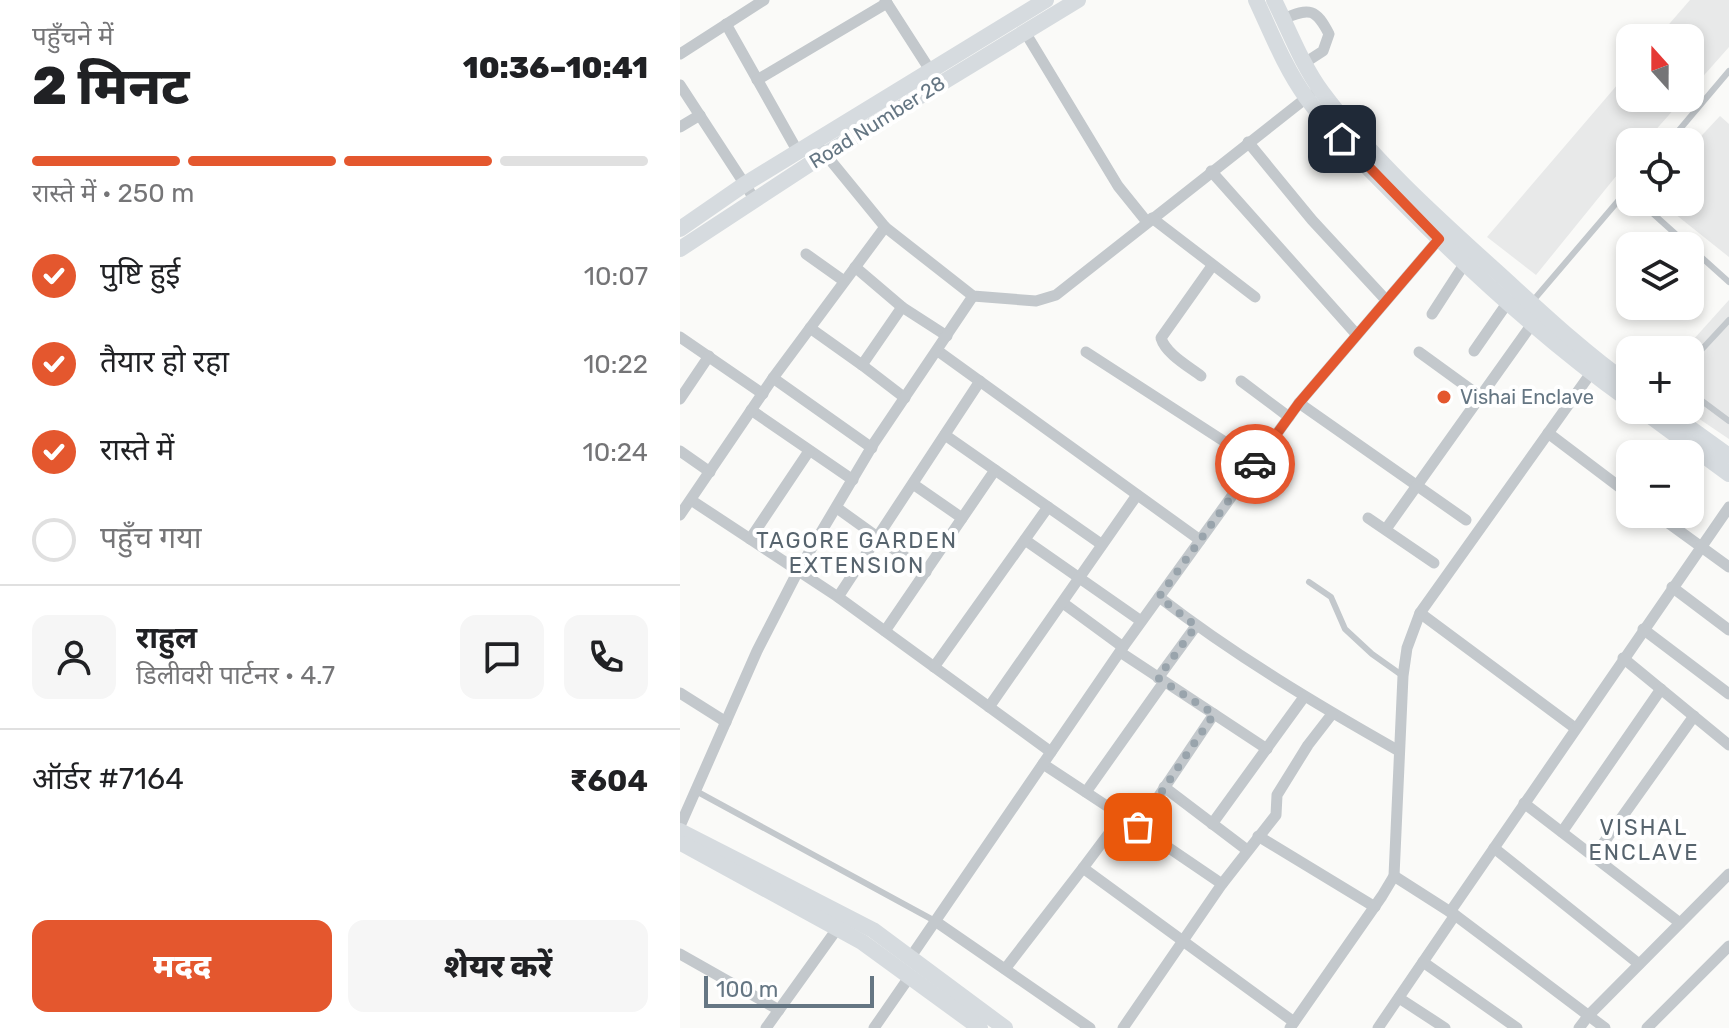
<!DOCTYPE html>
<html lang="hi">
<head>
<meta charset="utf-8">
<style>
  :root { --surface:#fff; --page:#f6f6f6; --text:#202124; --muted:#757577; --line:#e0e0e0; --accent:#e4572e }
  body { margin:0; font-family:Rubik,"Noto Sans Devanagari",sans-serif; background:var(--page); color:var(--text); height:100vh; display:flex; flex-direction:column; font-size:30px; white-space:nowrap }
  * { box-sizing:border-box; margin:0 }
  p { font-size:26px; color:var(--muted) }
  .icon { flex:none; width:44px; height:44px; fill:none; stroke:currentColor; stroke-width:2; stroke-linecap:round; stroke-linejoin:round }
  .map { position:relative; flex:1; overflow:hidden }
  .sheet { display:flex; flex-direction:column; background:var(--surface); width:680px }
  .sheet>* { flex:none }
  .needle { width:52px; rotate:339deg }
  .fabs { position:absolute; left:936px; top:24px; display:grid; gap:16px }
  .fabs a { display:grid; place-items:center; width:88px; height:88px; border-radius:16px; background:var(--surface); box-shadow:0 4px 12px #0003; font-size:40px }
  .scale { position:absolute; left:24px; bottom:20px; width:170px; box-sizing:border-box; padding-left:8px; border:4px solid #657683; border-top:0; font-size:22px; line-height:28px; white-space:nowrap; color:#657683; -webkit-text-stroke:6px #fff; paint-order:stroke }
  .pin { position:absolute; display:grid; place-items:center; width:68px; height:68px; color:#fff; margin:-34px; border-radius:16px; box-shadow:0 4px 12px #0006 }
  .courier { position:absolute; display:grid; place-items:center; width:80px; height:80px; margin:-40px; border:6px solid #e4572e; border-radius:50%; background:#fff; color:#222; box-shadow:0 2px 10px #0007 }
  .overview em { font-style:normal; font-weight:800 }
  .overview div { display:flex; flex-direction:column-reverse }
  .overview { display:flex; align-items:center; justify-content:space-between; height:136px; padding:0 32px }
  h1 { font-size:52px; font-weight:800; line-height:60px }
  .bar { display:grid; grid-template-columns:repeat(4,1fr); gap:12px 8px; align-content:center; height:96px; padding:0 32px }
  .bar i { height:10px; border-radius:6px; background:var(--line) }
  .bar .on { background:var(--accent) }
  .bar p { grid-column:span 4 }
  .line { display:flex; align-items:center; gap:20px; padding:0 32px; border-top:2px solid var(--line) }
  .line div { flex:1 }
  .round { display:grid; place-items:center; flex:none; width:84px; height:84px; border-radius:16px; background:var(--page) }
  ol { padding:0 32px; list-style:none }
  li { display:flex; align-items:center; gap:24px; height:88px }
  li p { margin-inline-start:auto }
  li .icon { padding:8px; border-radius:50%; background:var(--accent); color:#fff; stroke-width:4 }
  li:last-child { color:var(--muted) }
  li i { width:44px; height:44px; border:4px solid var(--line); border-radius:50% }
  .button { display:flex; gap:16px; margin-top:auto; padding:16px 32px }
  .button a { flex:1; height:92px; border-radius:16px; background:var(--accent); color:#fff; font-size:32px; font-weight:800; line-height:92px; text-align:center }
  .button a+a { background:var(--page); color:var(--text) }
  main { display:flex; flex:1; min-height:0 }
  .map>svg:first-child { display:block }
  .built { fill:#e8e9e9 }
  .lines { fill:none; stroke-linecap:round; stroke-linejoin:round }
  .lane { stroke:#c3c8cc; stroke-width:6 }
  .street { stroke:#c3c8cc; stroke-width:11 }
  .secondary { stroke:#d6dbdf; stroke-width:16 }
  .done { stroke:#99a4ac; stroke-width:8; stroke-dasharray:0 14.4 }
  .route { stroke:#e4572e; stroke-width:10 }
  .poi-dot { fill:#e4572e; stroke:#fff; stroke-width:3 }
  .labels { text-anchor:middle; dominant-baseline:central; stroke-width:8; stroke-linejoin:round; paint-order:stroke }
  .street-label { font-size:20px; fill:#657683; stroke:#fff }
  .poi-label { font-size:20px; fill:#657683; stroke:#fff; text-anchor:start }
  .neighbourhood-label { font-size:22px; letter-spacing:2px; fill:#57646e; stroke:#fff }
</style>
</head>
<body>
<main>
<section class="sheet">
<div class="overview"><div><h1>2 मिनट</h1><p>पहुँचने में</p></div><em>10:36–10:41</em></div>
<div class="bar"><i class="on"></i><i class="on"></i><i class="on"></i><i></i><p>रास्ते में · 250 m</p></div>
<ol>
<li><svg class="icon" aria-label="check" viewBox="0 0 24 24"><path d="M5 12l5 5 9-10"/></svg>पुष्टि हुई<p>10:07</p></li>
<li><svg class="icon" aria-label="check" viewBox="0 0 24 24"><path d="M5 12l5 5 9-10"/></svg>तैयार हो रहा<p>10:22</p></li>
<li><svg class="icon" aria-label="check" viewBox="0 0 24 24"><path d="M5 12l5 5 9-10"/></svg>रास्ते में<p>10:24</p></li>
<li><i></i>पहुँच गया</li>
</ol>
<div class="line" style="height:144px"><a class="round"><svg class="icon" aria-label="person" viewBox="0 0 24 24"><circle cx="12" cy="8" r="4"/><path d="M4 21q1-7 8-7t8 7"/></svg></a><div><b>राहुल</b><p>डिलीवरी पार्टनर · 4.7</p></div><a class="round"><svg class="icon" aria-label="chat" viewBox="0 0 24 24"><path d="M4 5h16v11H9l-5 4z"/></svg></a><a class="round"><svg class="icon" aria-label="phone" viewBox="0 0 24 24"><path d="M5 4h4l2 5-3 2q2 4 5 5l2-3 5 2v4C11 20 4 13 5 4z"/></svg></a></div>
<div class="line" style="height:104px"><div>ऑर्डर #7164</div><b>₹604</b></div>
<div class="button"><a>मदद</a><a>शेयर करें</a></div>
</section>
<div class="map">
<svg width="1049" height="1028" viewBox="0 0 1049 1028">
  <rect width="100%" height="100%" fill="#fafaf8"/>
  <!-- built -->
  <g class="built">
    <path d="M1010,0H1049V47L1010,91V38H977Z"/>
    <path d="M950,70V98H1004L965,142H950V159L856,275L807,237Z"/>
    <path d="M1040,116L1049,124V257L980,202H1010V148Z"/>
    <path d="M1049,300V439L1006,410H1010V350H1004Z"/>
  </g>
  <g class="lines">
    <!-- lane -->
    <g class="lane">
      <path d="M989,142L1049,71"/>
      <path d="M960,202L1009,246"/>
      <path d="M1010,247L1049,282"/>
      <path d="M851,303L950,187"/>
      <path d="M1010,362L1049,320"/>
      <path d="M1010,392L1049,421"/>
      <path d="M629,582L651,597L665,629L692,654L723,676"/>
      <path d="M16,791L255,921"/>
    </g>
    <!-- street -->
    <g class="street">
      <path d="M205,0L259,84"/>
      <path d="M603,19C630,7 636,9 649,34L643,51L626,62"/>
      <path d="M46,24L118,152"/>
      <path d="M345,32L438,186L467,222"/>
      <path d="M0,54L84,0"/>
      <path d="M77,80L207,3"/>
      <path d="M0,85L75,200"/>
      <path d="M0,127L20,115"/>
      <path d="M568,142L632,220L706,300"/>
      <path d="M142,150L205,227L293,296L356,301L376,295L630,95"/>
      <path d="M531,171L677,335"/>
      <path d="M472,218L575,297"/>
      <path d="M126,254L164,281"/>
      <path d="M175,267L222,307"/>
      <path d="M752,314L785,263"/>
      <path d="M130,328L182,365L222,307L267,336"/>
      <path d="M0,337L83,394"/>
      <path d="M258,351L520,540"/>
      <path d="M794,351L828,302"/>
      <path d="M406,352L576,462"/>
      <path d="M739,352L801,397"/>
      <path d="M182,365L225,398"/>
      <path d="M521,376C508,366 486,354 481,338L532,266"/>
      <path d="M93,378L192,448"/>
      <path d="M561,381L609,417"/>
      <path d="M0,399L29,356"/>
      <path d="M619,403L786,520"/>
      <path d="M71,410L173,480"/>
      <path d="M868,433L950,495"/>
      <path d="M265,435L421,544"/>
      <path d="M0,451L30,472"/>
      <path d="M233,484L282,518"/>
      <path d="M11,500L158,597L371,752"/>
      <path d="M157,508L246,572"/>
      <path d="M976,514L1049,567"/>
      <path d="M0,515L93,378L205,227"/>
      <path d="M688,518L754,563"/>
      <path d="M706,529L852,324"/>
      <path d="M70,539L129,451"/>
      <path d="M345,540L461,621"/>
      <path d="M992,587L1049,630"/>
      <path d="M158,597L300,381"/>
      <path d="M479,597C554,655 636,704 719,751"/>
      <path d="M383,603L443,647"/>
      <path d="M740,613L895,728"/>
      <path d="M963,629L1049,694"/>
      <path d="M205,631L315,470"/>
      <path d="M440,652L587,749"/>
      <path d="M943,658L1049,745"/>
      <path d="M254,667L368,507"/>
      <path d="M478,678L516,626"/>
      <path d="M0,693L46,722"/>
      <path d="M309,707L457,495"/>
      <path d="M363,764L442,816"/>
      <path d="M484,787L567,850"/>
      <path d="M406,792L484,682"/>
      <path d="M844,803L1000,923"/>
      <path d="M532,824L624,697"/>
      <path d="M0,826L77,651L118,571L194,443L293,296"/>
      <path d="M458,827L534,714"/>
      <path d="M882,832L981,689"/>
      <path d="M578,836L695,907"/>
      <path d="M814,848L959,964"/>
      <path d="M915,855L1014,716"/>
      <path d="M403,868L442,816L542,884"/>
      <path d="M714,876L775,915L925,1028"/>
      <path d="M770,912L1049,507"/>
      <path d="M255,921L410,1028"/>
      <path d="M0,954L99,1010"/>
      <path d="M230,958L443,647L619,403L759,239"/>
      <path d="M743,962L837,1028"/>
      <path d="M325,969L403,868L614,1022"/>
      <path d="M719,998L765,1028"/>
      <path d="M86,1028L157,929"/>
      <path d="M194,1028L230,976"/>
      <path d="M443,1028L542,884L596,815L597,795L628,745L652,714"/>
      <path d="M610,1028L702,896L714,876L723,676L727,648L740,613L911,373"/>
      <path d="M698,1028L775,915"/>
      <path d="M899,1028L909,1015L1049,874"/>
      <path d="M967,1028L1049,946"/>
    </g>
    <!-- secondary -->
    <g class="secondary">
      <path d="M576,0C591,32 605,68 626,97C654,135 688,168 721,201C792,273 868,342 950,401"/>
      <path d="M594,0C609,30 622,65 642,92C691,158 755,216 816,271C859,310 902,351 950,385"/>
      <path d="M0,229L65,184L366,0"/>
      <path d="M0,249L145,154L398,0"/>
      <path d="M962,410L1049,474"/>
      <path d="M985,410L1049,456"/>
      <path d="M0,831L193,930L325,1028"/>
      <path d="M3,844L182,942L300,1028"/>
    </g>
  </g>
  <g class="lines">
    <!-- done -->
    <path class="done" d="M458,827L534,714L478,678L516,626L479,597L575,464"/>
    <!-- route -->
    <path class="route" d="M575,464L619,403L759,239L662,139"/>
  </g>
  <!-- markers -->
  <circle class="poi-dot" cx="764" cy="397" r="8"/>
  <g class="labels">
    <!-- street labels -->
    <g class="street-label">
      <text transform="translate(197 122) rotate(-32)">Road Number 28</text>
    </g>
    <!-- poi labels -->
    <g class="poi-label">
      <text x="780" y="397">Vishai Enclave</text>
    </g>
    <!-- neighbourhood labels -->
    <g class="neighbourhood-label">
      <text x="177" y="540">TAGORE GARDEN<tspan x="177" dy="25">EXTENSION</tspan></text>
      <text x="964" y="827">VISHAL<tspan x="964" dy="25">ENCLAVE</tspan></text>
    </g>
  </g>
</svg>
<div class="fabs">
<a><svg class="needle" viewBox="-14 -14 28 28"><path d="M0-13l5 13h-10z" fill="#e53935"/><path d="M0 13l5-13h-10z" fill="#757577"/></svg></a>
<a><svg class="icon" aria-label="locate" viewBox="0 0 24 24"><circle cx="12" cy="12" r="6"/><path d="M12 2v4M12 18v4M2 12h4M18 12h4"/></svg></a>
<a><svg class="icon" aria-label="layers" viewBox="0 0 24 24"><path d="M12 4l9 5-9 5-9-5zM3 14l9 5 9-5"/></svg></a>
<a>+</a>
<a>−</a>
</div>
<div class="scale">100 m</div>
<div class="pin" style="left:458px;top:827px;background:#ea580c"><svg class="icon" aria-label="bag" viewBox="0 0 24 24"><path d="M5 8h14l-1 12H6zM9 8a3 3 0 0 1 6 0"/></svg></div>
<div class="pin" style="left:662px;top:139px;background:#1f2937"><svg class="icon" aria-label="home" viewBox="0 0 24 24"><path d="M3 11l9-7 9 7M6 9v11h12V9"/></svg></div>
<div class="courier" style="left:575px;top:464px"><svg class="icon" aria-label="car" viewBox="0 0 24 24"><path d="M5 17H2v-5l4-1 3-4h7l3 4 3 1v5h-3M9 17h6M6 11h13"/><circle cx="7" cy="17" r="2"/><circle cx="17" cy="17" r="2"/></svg></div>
</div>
</main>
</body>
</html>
